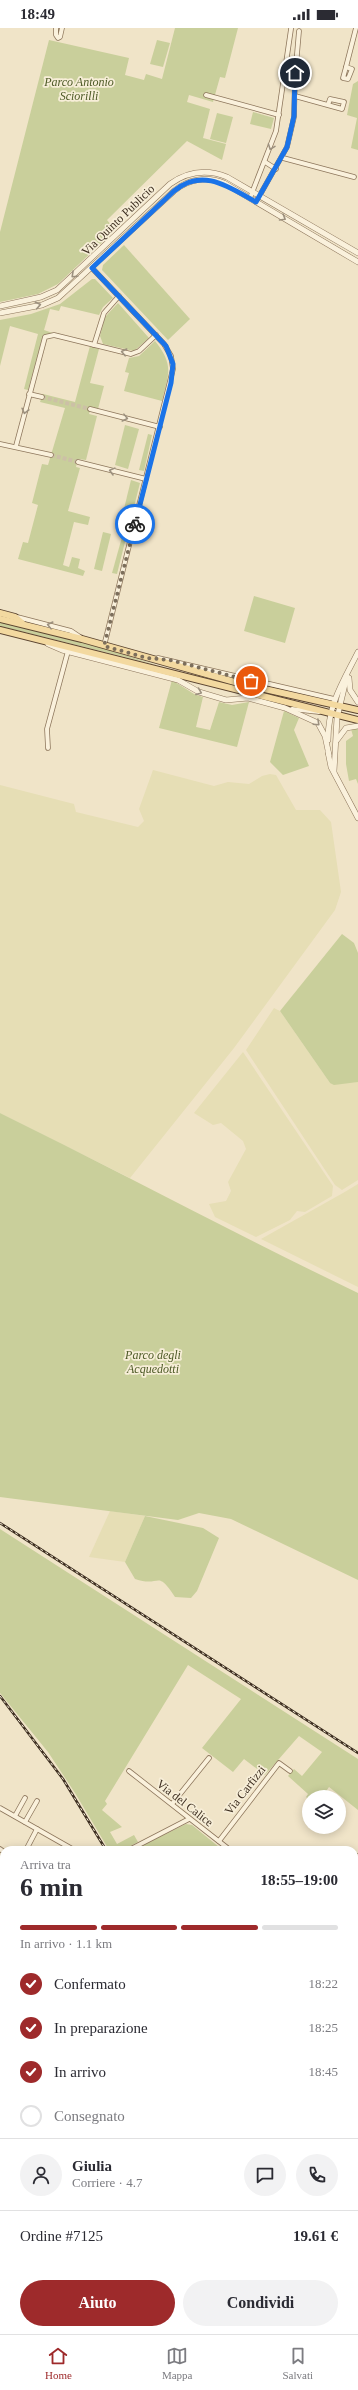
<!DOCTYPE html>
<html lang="it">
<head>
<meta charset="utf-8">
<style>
  :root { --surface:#fff; --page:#f2f2f3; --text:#2b2b33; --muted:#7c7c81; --line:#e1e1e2; --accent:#9e2a2b }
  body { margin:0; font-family:Georgia,serif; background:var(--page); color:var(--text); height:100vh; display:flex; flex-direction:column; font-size:15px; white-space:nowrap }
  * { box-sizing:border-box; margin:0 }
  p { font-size:13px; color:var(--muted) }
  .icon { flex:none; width:22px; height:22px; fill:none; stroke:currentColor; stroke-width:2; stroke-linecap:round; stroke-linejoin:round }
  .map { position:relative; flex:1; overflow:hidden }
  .drawer { position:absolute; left:0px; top:1818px; width:358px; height:488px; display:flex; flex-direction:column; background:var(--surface); border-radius:12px 12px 0 0; box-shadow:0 2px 10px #0003 }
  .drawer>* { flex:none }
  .tools { position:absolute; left:302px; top:1762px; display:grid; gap:8px }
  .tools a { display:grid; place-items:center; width:44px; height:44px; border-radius:50%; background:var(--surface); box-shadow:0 2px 10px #0003; font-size:20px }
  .pin { position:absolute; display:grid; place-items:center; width:34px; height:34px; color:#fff; margin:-17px; border:2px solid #fff; border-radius:50%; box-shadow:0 1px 4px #0007 }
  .courier { position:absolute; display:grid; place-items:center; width:40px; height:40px; margin:-20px; border:3px solid #1a73e8; border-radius:50%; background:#fff; color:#222; box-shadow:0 1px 5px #0007 }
  .summary em { font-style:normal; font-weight:700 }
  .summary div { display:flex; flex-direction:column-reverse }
  .summary { display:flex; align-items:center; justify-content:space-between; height:68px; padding:0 20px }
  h1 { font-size:26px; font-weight:700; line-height:30px }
  .bar { display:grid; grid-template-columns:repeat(4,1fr); gap:6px 4px; align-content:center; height:48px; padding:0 20px }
  .bar i { height:5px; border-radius:3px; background:var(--line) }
  .bar .selected { background:var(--accent) }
  .bar p { grid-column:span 4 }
  .line { display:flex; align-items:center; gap:10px; padding:0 20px; border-top:1px solid var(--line) }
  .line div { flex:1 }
  .round { display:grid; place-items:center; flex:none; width:42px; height:42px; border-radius:21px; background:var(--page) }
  ol { padding:0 20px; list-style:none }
  li { display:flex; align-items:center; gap:12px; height:44px }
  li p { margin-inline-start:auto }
  li .icon { padding:4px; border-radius:50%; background:var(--accent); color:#fff; stroke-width:4 }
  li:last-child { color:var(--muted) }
  li i { width:22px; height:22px; border:2px solid var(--line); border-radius:50% }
  .cta { display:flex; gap:8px; margin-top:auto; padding:8px 20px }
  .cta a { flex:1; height:46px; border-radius:24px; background:var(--accent); color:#fff; font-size:16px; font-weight:700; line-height:46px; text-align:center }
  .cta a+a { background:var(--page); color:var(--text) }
  .status { display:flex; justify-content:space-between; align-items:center; height:28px; padding:0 20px; background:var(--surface); direction:ltr }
  .status svg { height:11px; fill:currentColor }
  .tabs { display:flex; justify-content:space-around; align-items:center; height:56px; border-top:1px solid var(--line); background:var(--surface); font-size:11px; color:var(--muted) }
  .tabs a { display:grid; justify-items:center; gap:2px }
  .tabs .selected { color:var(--accent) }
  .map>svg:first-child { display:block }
  .farmland { fill:#e6deb5 }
  .green { fill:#c9cf9b }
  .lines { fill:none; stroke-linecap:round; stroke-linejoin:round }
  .minor-tunnel { stroke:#ccc0a6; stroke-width:4; stroke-dasharray:4 2; stroke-linecap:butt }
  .minor-casing { stroke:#8d765c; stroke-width:5.5 }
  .tertiary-casing { stroke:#8d765c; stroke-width:6 }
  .primary-casing { stroke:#5b4430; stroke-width:8 }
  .minor { stroke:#faf1dc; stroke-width:4 }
  .tertiary { stroke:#faf1dc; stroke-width:5 }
  .primary { stroke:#f3d9a0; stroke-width:6 }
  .rail-casing { stroke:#3d2e20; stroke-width:2.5 }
  .rail { stroke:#f7eed8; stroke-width:1; stroke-dasharray:3; stroke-linecap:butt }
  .oneway { stroke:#9c907e }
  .done { stroke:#7c6e5b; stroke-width:4; stroke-dasharray:0 7.2 }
  .route { stroke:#1a73e8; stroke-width:5 }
  .labels { text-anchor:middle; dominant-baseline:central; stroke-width:3.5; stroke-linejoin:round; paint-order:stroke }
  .park-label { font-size:12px; font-style:italic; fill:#4d5a26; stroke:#f7eed8 }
  .street-label { font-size:12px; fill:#3d2e20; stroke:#f7eed8 }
</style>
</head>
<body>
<div class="status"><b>18:49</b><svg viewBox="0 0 49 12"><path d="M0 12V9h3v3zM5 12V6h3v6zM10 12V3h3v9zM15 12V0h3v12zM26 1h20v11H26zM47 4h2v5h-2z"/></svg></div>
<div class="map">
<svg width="358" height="2306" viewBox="0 0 358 2306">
  <rect width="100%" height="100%" fill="#f0e4c8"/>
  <!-- farmland -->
  <g class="farmland">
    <path d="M153,742L214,758L228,754L249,756L262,748L270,746L276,747L296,782H320L331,794L341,864L335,882L234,1020L130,1150L0,1085V757L74,776L76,784L138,799L144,793L139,781Z"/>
    <path d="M274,980L280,983L330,1055L358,1054V1152L342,1162L335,1157L246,1022Z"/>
    <path d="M243,1024L333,1158L332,1168L305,1184L297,1183L290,1192L256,1209L215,1189L209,1176L226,1173L231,1163L228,1154L246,1121L243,1113L221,1095L213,1097L194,1085Z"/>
    <path d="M358,1156V1259L261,1211L343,1165Z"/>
    <path d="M110,1483L145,1488L125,1534L89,1529Z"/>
    <path d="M4,2229V2302H212V2306H0V2237Z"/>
  </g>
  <!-- green -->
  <g class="green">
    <path d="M175,0H238L225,50L220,49L213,74L189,67L187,74L210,81L203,110L226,116L222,132L187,113L107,192L115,202L58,256L38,266L0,274V204L49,12L129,30L125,47L144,52L146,46L162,51Z"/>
    <path d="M157,12L170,15L163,39L150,36Z"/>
    <path d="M358,53V122L351,120L357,90L347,87L353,56Z"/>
    <path d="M253,84L274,90L271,101L250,96Z"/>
    <path d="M217,85L233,89L226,115L210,111Z"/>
    <path d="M124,217L190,291L168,312L102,242L103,237Z"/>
    <path d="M92,251H95L113,270L103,279L99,287L61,278L59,283L50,281L44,302L53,305L42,311L28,362L24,361L38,306L10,298L0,338V292L31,286L60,276Z"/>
    <path d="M118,275L149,310L134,323L103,316L100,308L105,289Z"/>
    <path d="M155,313C174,337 169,345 162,373L124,363L129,345L125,344L129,330L139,328Z"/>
    <path d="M90,318L99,321L90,355L104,358L98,381L91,380L89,386L97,388L86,432L78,431L76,439L80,440L68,483L90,489L88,497L74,494L63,537L69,539L72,529L80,531L78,540L85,543L83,548L18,531L23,514L28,515L38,477L32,475L42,436L48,437L65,380L40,374L43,366L75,374Z"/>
    <path d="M125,397L139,401L128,441L115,437Z"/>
    <path d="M148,406L152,407L144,443L139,442Z"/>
    <path d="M131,452L140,455L129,499L120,497Z"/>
    <path d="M103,504L111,506L102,543L94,541Z"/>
    <path d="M122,509L126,510L117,546L112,545Z"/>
    <path d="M254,568L295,580L285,615L244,603Z"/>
    <path d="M0,594L89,616L157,637L0,598Z"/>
    <path d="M172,652L194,666L203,669L196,699L210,702L219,674L232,677L249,674L237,719L159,700Z"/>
    <path d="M284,683L299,690L294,702L309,738L283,747L270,734Z"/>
    <path d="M351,701H358V756L356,751L349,753L346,736V713L353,708Z"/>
    <path d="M342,906L354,915L358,925V1054L334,1057L330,1055L280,983Z"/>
    <path d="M0,1085C120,1144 237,1207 358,1265V1552L231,1491L199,1485L178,1492L0,1469Z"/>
    <path d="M145,1488L203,1500L219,1510L197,1563L191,1570L175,1569C156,1540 161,1560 135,1551L125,1534Z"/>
    <path d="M0,1501L358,1731V1782L329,1759L322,1769H309V1772L306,1769L308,1766L288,1748L294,1741L302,1748L322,1724L299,1708L265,1747L244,1731L233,1744L202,1720L241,1671L188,1637L105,1773L107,1776L102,1782L122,1799L110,1804L117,1816L134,1807L138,1814L123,1822H109L75,1765L48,1724L0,1665Z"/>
    <path d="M186,1796L192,1797L219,1819L218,1822H133Z"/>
    <path d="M0,2184L4,2185V2226L0,2233Z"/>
  </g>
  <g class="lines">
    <!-- minor-tunnel -->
    <g class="minor-tunnel">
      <path d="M42,369L90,381"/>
      <path d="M51,427L78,434"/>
    </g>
    <defs>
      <g id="minor">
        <path d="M56,0V7L58,10L60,9L62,0"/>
        <path d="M346,39L356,0"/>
        <path d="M346,39L352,41L348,51L343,50Z"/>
        <path d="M206,67L279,87"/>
        <path d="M295,68L342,81L344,74L330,71L328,77"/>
        <path d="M283,130L354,149"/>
        <path d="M265,134L276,141"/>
        <path d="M250,170L276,103L291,1"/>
        <path d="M256,174L287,119L294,89L295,49L299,3"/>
        <path d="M92,240L164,316L171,328L173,341L104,618"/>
        <path d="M94,317L104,285L119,268"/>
        <path d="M29,366L42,369"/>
        <path d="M90,381L160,399"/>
        <path d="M0,416L51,427"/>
        <path d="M16,418L45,309L54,307L131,326L139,323L156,307"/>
        <path d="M78,434L146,451"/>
        <path d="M17,589L71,603L80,609"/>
        <path d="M158,630L334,671"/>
        <path d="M292,681L319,684"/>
        <path d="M48,720L47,701L68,623"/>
        <path d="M129,1743L230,1822"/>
        <path d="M172,1776L209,1730"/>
        <path d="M0,1780L74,1822"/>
        <path d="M15,1788L25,1770"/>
        <path d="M25,1794L37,1773"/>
        <path d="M219,1813L279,1735L290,1743"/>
        <path d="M0,1821L4,1824"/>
        <path d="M26,1822L37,1801"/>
        <path d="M129,1822L189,1791"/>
        <path d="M354,1838L358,1828"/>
        <path d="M0,1854L4,1847"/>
        <path d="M354,1866L358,1870"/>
        <path d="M0,1902L4,1904"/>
        <path d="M354,1920L358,1923"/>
        <path d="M0,1945L4,1939"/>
        <path d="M0,2000L4,2002"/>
        <path d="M0,2073L4,2075"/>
        <path d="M0,2153L4,2155"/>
      </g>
      <g id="tertiary">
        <path d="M0,278L41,269L57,262L170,156C187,144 207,141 227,149L358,225"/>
        <path d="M0,285L42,277L58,270L174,163C188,151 207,148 224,155L358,234"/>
        <path d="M48,616L62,622L178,652L199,664L226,672L248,670L285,680L318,695L325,708L329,727"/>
        <path d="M349,650L350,662L358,674"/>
        <path d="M328,712C328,676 343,654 358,624"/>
        <path d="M337,712L346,700L358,698"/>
        <path d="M328,724L331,739L358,790"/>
        <path d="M334,743L337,690L347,648"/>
      </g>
      <g id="primary">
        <path d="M0,585L15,589L22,595"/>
        <path d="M0,591L82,611L242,656L358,682"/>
        <path d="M0,602L358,692"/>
        <path d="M0,2168L4,2170"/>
        <path d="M0,2174L4,2176"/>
        <path d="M256,2302L264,2306"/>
        <path d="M267,2302L275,2306"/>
      </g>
    </defs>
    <!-- minor casing -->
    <use href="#minor" class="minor-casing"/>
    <!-- tertiary casing -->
    <use href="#tertiary" class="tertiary-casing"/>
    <!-- primary casing -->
    <use href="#primary" class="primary-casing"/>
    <!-- minor -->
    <use href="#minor" class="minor"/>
    <!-- tertiary -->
    <use href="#tertiary" class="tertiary"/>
    <!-- primary -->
    <use href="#primary" class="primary"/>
    <defs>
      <g id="rail">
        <path d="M0,1495L358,1725"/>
        <path d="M0,1668L63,1751L106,1822"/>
        <path d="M240,2302V2306"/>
      </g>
    </defs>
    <!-- rail casing -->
    <use href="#rail" class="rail-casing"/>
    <!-- rail -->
    <use href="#rail" class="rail"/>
  </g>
  <!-- one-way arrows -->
  <defs><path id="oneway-chevron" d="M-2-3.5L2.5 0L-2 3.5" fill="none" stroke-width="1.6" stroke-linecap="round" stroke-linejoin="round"/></defs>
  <g class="oneway">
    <use href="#oneway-chevron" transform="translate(271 119) rotate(110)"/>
    <use href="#oneway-chevron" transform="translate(283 190) rotate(31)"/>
    <use href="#oneway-chevron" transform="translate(74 247) rotate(137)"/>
    <use href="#oneway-chevron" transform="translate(38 277) rotate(-12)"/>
    <use href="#oneway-chevron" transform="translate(124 324) rotate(-167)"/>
    <use href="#oneway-chevron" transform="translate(25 383) rotate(104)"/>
    <use href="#oneway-chevron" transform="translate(125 390) rotate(14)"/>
    <use href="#oneway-chevron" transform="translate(112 443) rotate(-165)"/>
    <use href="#oneway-chevron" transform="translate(50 597) rotate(-166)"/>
    <use href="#oneway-chevron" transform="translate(199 664) rotate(21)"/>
    <use href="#oneway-chevron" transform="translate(317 695) rotate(43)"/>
  </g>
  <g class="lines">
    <!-- done -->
    <path class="done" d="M135,496L104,618L147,630L170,632L251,653"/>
    <!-- route -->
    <path class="route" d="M135,496L171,355L173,336L166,318L92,240L174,163C202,139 229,159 256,174L287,119L294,88L295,45"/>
  </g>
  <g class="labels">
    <!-- park labels -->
    <g class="park-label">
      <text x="79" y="54">Parco Antonio<tspan x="79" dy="14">Sciorilli</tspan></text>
      <text x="153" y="1327">Parco degli<tspan x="153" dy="14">Acquedotti</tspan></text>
    </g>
    <!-- street labels -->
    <g class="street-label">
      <text transform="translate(118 192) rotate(-44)">Via Quinto Publicio</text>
      <text transform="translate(245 1762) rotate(-52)">Via Carfizzi</text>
      <text transform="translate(185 1775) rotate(38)">Via del Calice</text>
    </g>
  </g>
</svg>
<div class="tools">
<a><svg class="icon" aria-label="layers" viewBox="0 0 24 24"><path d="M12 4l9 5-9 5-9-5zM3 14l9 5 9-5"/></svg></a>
</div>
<div class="pin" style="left:251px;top:653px;background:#ea580c"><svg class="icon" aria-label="bag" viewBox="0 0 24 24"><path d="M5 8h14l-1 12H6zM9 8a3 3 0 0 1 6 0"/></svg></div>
<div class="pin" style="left:295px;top:45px;background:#1f2937"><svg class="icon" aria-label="home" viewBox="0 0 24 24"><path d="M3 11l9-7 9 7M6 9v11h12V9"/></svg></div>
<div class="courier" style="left:135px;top:496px"><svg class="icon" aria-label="bike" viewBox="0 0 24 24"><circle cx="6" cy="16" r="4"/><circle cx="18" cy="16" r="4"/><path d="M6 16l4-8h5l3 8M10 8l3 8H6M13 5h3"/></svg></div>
<section class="drawer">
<div class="summary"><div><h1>6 min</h1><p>Arriva tra</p></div><em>18:55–19:00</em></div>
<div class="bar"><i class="selected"></i><i class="selected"></i><i class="selected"></i><i></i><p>In arrivo · 1.1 km</p></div>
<ol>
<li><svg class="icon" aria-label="check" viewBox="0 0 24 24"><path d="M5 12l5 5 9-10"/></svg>Confermato<p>18:22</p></li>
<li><svg class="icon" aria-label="check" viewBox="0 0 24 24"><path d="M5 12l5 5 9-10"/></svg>In preparazione<p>18:25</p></li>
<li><svg class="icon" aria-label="check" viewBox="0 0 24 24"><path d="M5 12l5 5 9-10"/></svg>In arrivo<p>18:45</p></li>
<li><i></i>Consegnato</li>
</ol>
<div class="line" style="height:72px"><a class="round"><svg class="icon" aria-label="person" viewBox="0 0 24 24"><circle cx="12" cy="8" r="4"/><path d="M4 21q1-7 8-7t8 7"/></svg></a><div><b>Giulia</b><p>Corriere · 4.7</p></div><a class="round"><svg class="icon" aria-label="chat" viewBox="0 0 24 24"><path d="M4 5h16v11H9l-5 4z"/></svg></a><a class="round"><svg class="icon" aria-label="phone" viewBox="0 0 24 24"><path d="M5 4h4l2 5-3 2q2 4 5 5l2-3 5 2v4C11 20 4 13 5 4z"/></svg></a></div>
<div class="line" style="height:52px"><div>Ordine #7125</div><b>19.61 €</b></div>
<div class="cta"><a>Aiuto</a><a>Condividi</a></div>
</section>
</div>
<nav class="tabs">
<a class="selected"><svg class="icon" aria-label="home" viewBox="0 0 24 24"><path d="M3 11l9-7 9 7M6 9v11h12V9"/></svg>Home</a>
<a><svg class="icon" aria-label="map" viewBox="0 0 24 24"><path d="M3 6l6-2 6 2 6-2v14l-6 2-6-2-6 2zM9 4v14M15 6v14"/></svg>Mappa</a>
<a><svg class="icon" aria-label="saved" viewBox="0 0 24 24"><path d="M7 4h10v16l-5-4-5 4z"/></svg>Salvati</a>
</nav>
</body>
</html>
